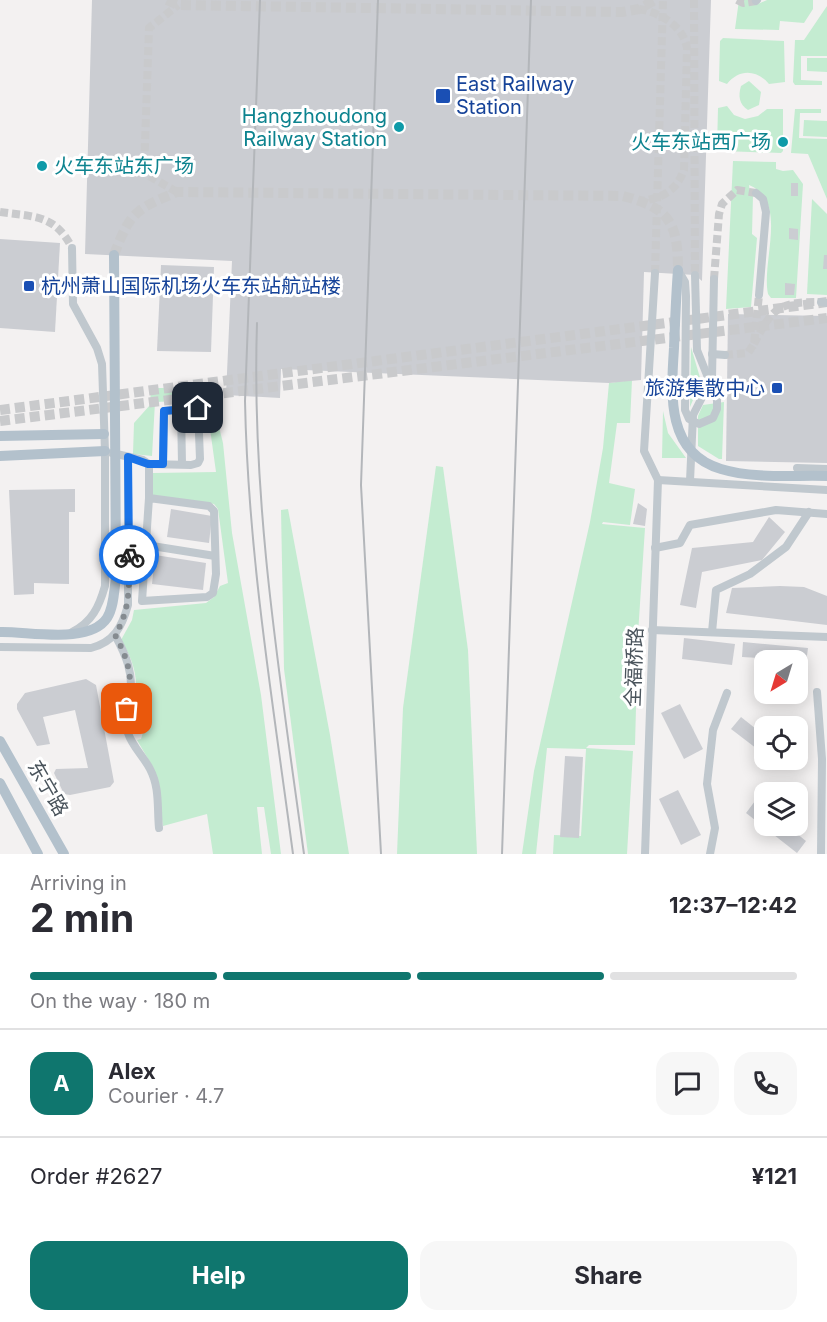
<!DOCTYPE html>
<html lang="en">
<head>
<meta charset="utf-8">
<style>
  :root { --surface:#fff; --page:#f7f7f7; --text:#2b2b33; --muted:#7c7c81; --line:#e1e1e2; --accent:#0f766e }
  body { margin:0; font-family:Inter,"Noto Sans SC",sans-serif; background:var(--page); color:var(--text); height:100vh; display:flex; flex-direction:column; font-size:22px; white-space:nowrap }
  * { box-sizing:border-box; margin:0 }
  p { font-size:20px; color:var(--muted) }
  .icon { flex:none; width:33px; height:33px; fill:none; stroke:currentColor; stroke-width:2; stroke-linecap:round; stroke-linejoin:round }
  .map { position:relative; height:854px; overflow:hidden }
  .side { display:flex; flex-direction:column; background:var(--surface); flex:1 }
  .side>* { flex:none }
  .needle { width:39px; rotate:218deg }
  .buttons { position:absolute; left:754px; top:650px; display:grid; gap:12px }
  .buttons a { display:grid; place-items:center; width:54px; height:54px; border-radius:12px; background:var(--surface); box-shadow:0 3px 15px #0003; font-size:30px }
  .pin { position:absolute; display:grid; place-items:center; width:51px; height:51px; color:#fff; margin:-26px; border-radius:12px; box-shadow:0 3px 9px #0006 }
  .courier { position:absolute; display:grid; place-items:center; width:60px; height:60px; margin:-30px; border:4px solid #1a73e8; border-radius:50%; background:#fff; color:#222; box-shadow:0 2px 8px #0007 }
  .summary em { font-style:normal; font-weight:700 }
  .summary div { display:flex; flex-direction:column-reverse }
  .summary { display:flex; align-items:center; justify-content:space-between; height:102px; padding:0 30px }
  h1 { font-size:39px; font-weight:700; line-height:45px }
  .bar { display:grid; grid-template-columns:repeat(4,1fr); gap:9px 6px; align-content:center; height:72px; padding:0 30px }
  .bar i { height:8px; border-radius:4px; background:var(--line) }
  .bar .active { background:var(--accent) }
  .bar p { grid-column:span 4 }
  .line { display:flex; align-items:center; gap:15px; padding:0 30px; border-top:2px solid var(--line) }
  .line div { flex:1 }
  .round { display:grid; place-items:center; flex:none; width:63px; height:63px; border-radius:18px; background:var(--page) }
  .button { display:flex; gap:12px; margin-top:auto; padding:12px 30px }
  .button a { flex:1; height:69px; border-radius:18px; background:var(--accent); color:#fff; font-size:24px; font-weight:700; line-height:69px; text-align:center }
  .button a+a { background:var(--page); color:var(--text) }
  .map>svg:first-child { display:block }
  .green { fill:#c4ecd1 }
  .building { fill:#cbcdd2 }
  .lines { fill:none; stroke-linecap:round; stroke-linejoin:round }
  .minor-tunnel { stroke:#c9cacc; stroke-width:8; stroke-dasharray:8 4; stroke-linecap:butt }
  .major-tunnel { stroke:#c9cacc; stroke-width:10; stroke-dasharray:10 5; stroke-linecap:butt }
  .minor { stroke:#c0c8ce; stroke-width:8 }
  .major { stroke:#b3c1cc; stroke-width:10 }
  .rail { stroke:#b3b6ba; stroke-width:2 }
  .minor-bridge { stroke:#c0c8ce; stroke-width:8 }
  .major-bridge { stroke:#b3c1cc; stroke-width:10 }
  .done { stroke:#858b90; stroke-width:6; stroke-dasharray:0 10.8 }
  .route { stroke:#1a73e8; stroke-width:8 }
  .transit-dot { fill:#1a4fb4; stroke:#fff; stroke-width:2 }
  .culture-dot { fill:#0f9aa8; stroke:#fff; stroke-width:2 }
  .labels { text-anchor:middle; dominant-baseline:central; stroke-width:6; stroke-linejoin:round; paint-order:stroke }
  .transit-label { font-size:20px; fill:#164399; stroke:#fff; text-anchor:start }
  .culture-label { font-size:20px; fill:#0d838f; stroke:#fff; text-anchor:end }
  .street-label { font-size:20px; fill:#4a545c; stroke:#fff }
</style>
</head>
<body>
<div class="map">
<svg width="827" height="854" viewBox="0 0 827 854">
  <rect width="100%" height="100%" fill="#f3f1f1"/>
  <!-- green -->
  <g class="green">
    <path d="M739,0H758V4L767,0H813V9L804,23L780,21L779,30L735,29Z"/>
    <path d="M827,6V56H801V80L822,81V85H795L793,82L795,40H804Z"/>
    <path d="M723,38L784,41L785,82L769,84C756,69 739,69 727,84L719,81L720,41Z"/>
    <path d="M807,58H827V72L807,71Z"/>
    <path d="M749,81L761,92L759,105L748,110C739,104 738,96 741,86Z"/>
    <path d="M727,106L734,115L745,119L758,116L767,109H783V151L781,153L722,151L717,148L718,108Z"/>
    <path d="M795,109H821V113H800L799,138L827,139V199L808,154L791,153Z"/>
    <path d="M804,120L827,121V137L803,136Z"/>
    <path d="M733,161L776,162V169L783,171L793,170L803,184L796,298H771L768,294C761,261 789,201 749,185L750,194L753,195L752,234L757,238L751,307L726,309Z"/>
    <path d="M812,199L827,214V295L807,294Z"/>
    <path d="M691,347L701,381L690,407Z"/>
    <path d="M632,380L630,423H617L609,483L635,489L630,525L603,522L602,524L645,528L638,634L635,745H589L586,748L633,751L627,854H553L554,835L581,836L586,749L547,748L536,854H522L534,771L590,522L603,448L609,383Z"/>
    <path d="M151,388H208L213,422L218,423L223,443L232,533L261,695L281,854H271L264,807H257L262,854H213L207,814L163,826L154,769L137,740L141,739L147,720L145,712L137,710L132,703C142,684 132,657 121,640L132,620L134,610L206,603L214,597L220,586L228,583L218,509L214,504L153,495V473L216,472L206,400L155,402L152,456L133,454L134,423L150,405Z"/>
    <path d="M724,402L722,459H719L698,446V416L703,405Z"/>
    <path d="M663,411L668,433L686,458H662Z"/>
    <path d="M436,466L443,467L468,650L477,854H397L403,708Z"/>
    <path d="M288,509L330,735L349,854H308L284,669L281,510Z"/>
  </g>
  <!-- building -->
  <g class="building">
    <path d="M92,0H711L702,281L695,275L644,272L641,380L609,383L281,369L280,398L226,395L232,261L85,254Z"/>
    <rect x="791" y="183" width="7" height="13"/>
    <path d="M789,228L798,229V240L789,239Z"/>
    <path d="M0,239L60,243L55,332L0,328Z"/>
    <path d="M824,255H827V269H823Z"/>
    <path d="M161,265L214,267L211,352L157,351Z"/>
    <path d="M785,283L795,284L794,295H785Z"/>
    <path d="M728,314L827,316V463L726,461Z"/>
    <path d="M75,489V512H69V584L34,583V594L14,595L9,490Z"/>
    <path d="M638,503L647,509L645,526L633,524Z"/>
    <path d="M171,509L212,516L209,543L167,537Z"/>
    <path d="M769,517L785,532L762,560L702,572L696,608L680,605L692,548L753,542Z"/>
    <path d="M155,555L206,563L203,590L152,584Z"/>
    <path d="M780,586L804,587L827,596V625L726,613L732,588Z"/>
    <path d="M684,638L735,644L732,665L682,659Z"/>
    <path d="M743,642L808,648L806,663L798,662V660L742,657Z"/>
    <path d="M86,679L96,685L114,782L110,787L70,795L64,794L54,773L56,769L88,768L75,710L43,717L50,744L37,746L17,709V704L25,693Z"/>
    <path d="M680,704L703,749L684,759L661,713Z"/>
    <path d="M741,717L765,736V755L731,729Z"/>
    <path d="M565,756L583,757L579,838L560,837Z"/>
    <path d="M770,759H790L782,769Z"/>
    <path d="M678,790L701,835L681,845L659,799Z"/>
    <path d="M755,801L765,809V825H786L806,841L797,853L746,813Z"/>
  </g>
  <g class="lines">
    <!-- minor-tunnel -->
    <g class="minor-tunnel">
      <path d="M694,0L695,275"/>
      <path d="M737,0L743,3L756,1"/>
      <path d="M639,9C660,12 684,27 687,48L684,170C676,191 664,197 642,201"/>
      <path d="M177,192L144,173L149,28L178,5"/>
      <path d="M0,212C34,217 55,214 72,248"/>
      <path d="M655,273L663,0"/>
      <path d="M714,279L719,214L722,204L737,190L756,193"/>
      <path d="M754,344C773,306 780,302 821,302"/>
      <path d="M725,355L748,353L754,344L759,295"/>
    </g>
    <!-- major-tunnel -->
    <g class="major-tunnel">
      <path d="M167,0L178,5L622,12L639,9L655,0"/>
      <path d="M114,255C130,212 136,209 177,192L623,196C669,208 678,222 678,270"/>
      <path d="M0,410L827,302"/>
      <path d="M0,421L827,318"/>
    </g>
    <!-- minor -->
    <g class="minor">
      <path d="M756,1L757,0"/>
      <path d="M756,193L763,199L766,212L759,295"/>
      <path d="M695,275L697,350"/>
      <path d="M821,302L827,303"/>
      <path d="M712,354L725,355"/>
      <path d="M181,409L182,464"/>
      <path d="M112,453L143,460L149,464V498L142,601L207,597L213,593L216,574L214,511L209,506L149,498"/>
      <path d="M149,464L191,465L198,463L200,459L198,408L164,411L163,464"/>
      <path d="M797,468L827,469"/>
      <path d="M658,480L827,490"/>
      <path d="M690,481L693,415L712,378L714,279"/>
      <path d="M146,545L215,556"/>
      <path d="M655,548L680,543L690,525L776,510L827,514"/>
      <path d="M652,630L827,637"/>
      <path d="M72,632C92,622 99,607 105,586V451L102,364L97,348L73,304L72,248"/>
      <path d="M712,632L716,590L750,574L786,547L809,512"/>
      <path d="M115,635C126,655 134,674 130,697C128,709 124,721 128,733C132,746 144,757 150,769C160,788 157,808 159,828"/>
      <path d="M0,647L91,648C114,642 122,627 128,605V457"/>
      <path d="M817,692L822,759L821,854"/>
      <path d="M645,854L658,480L644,451L655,273"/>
      <path d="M710,854L715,828L707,784L713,730L727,693"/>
    </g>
    <!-- major -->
    <g class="major">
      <path d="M0,436L104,434"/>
      <path d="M0,456L105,451"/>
      <path d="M0,632C28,631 89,645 107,618C114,607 114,590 116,578"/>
      <path d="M0,741L64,854"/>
      <path d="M0,783L38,854"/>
    </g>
    <!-- rail -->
    <g class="rail">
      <path d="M260,0L245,401C248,554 273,703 293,854"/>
      <path d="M378,0L361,485L381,854"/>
      <path d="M257,323C251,501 280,678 304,854"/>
      <path d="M502,854L531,0"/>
    </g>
    <!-- minor-bridge -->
    <path class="minor-bridge" d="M678,270L685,282L686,296L685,410L689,419L699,424L713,418L717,409V400L697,350"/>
    <!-- major-bridge -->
    <g class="major-bridge">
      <path d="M114,255L116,578"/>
      <path d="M678,270C676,296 675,322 674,348C671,394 666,453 721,469C754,479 793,475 827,476"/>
    </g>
  </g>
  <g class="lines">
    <!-- done -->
    <path class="done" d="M127,709C134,681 129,660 115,635C131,610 129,583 129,555"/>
    <!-- route -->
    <path class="route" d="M129,555L128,457L148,464H163L164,411L198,408"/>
  </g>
  <!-- markers -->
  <g class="transit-dot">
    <rect x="435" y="88" width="16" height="16" rx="3"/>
    <rect x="23" y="280" width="12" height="12" rx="3"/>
    <rect x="771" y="382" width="12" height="12" rx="3"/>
  </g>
  <g class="culture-dot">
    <circle cx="399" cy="127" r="6"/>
    <circle cx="783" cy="142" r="6"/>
    <circle cx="42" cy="166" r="6"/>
  </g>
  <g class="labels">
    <!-- transit labels -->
    <g class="transit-label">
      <text x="456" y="84">East Railway<tspan x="456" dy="23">Station</tspan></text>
      <text x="41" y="286">杭州萧山国际机场火车东站航站楼</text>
      <text x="765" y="388" text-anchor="end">旅游集散中心</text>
    </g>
    <!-- culture labels -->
    <g class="culture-label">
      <text x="387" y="116">Hangzhoudong<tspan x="387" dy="23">Railway Station</tspan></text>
      <text x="771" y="142">火车东站西广场</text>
      <text x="54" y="166" text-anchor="start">火车东站东广场</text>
    </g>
    <!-- street labels -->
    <g class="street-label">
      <text transform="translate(634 667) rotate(-88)">全福桥路</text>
      <text transform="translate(48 788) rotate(60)">东宁路</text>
    </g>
  </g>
</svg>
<div class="buttons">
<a><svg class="needle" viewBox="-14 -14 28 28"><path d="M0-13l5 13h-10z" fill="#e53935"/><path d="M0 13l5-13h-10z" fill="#7c7c81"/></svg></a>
<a><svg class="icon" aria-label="locate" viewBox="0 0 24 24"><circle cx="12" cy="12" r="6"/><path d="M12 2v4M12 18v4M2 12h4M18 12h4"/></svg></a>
<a><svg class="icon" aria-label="layers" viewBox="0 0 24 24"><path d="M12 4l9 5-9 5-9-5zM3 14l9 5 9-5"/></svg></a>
</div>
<div class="pin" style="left:127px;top:709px;background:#ea580c"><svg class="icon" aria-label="bag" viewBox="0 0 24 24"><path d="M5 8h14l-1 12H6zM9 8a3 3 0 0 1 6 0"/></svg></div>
<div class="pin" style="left:198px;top:408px;background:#1f2937"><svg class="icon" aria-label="home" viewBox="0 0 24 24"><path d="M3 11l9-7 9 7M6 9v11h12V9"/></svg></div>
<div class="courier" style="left:129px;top:555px"><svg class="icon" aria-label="bike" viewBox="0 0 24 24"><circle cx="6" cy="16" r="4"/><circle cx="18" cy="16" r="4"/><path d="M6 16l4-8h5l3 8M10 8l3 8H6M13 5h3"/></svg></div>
</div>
<section class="side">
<div class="summary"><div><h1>2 min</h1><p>Arriving in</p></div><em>12:37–12:42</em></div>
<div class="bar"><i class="active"></i><i class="active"></i><i class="active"></i><i></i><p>On the way · 180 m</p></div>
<div class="line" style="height:108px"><b class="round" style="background:var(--accent);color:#fff">A</b><div><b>Alex</b><p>Courier · 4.7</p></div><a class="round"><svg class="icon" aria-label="chat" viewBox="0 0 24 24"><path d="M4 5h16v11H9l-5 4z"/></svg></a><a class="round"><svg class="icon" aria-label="phone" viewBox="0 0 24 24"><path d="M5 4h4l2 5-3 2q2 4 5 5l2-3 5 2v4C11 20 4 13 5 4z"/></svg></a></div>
<div class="line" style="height:78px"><div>Order #2627</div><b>¥121</b></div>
<div class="button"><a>Help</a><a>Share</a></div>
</section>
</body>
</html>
